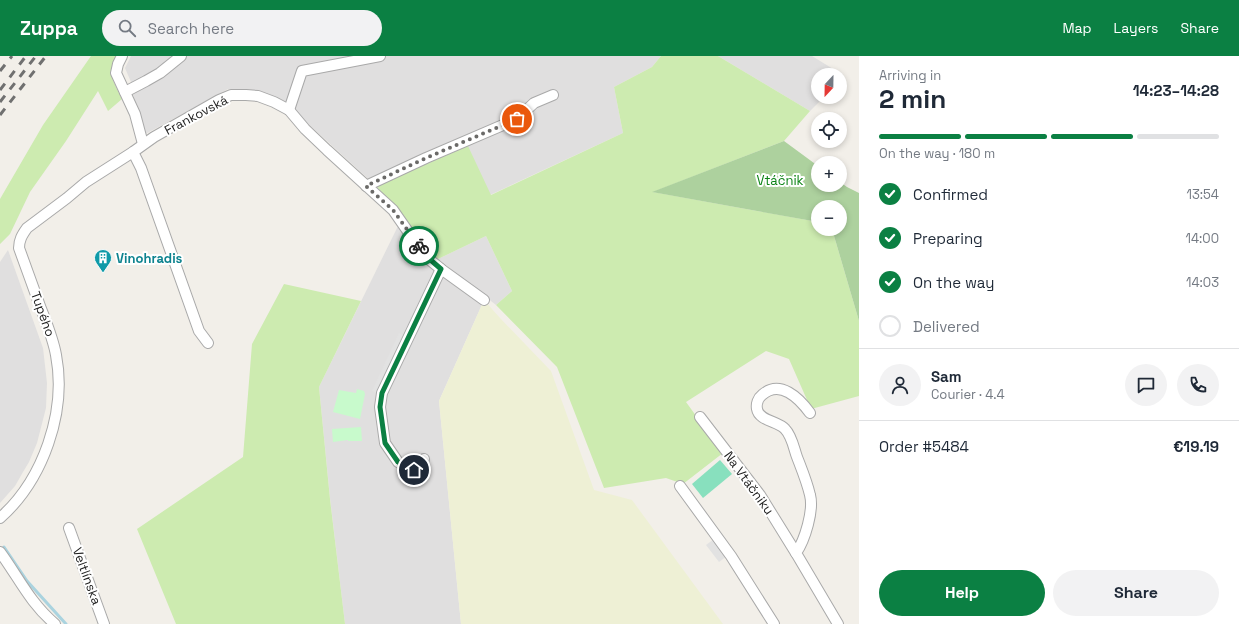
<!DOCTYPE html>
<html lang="en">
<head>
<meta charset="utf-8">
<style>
  :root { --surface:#fff; --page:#f2f2f3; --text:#1f2937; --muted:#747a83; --line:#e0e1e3; --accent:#0b8043 }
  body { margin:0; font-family:"Space Grotesk",sans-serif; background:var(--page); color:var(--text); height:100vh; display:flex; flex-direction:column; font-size:15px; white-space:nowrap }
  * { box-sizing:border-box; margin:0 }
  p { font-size:13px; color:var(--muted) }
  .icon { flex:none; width:22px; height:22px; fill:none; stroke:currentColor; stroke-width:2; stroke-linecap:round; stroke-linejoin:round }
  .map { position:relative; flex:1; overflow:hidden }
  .drawer { display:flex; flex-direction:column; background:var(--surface); width:380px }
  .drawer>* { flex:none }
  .needle { width:26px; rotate:202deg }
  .controls { position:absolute; left:811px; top:12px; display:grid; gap:8px }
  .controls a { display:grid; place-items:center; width:36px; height:36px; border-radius:50%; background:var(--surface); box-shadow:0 2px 6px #0003; font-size:20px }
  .pin { position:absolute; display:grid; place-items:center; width:34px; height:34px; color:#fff; margin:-17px; border:2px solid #fff; border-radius:50%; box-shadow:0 1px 4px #0007 }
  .courier { position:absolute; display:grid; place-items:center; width:40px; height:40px; margin:-20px; border:3px solid #0b8043; border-radius:50%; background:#fff; color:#222; box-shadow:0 1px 5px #0007 }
  .overview em { font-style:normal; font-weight:700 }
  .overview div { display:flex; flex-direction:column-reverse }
  .overview { display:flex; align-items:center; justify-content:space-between; height:68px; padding:0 20px }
  h1 { font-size:26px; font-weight:700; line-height:30px }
  .bar { display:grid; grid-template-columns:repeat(4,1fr); gap:6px 4px; align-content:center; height:48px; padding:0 20px }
  .bar i { height:5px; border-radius:3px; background:var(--line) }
  .bar .selected { background:var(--accent) }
  .bar p { grid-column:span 4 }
  .line { display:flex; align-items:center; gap:10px; padding:0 20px; border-top:1px solid var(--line) }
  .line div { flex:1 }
  .round { display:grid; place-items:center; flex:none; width:42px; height:42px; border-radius:21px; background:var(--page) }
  ol { padding:0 20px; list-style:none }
  li { display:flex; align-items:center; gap:12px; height:44px }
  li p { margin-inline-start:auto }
  li .icon { padding:4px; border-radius:50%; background:var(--accent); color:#fff; stroke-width:4 }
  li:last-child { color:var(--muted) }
  li i { width:22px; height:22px; border:2px solid var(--line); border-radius:50% }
  .cta { display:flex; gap:8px; margin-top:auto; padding:8px 20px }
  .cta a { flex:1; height:46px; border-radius:24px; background:var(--accent); color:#fff; font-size:16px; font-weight:700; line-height:46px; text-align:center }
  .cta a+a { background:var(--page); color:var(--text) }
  header { display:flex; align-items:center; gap:24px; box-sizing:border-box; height:56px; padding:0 20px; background:var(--accent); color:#fff }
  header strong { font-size:19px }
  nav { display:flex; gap:22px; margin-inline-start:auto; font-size:14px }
  .search { width:280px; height:36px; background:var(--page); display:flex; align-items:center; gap:10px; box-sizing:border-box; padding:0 14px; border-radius:22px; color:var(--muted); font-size:15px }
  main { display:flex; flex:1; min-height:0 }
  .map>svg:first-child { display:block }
  .residential { fill:#e0dfdf }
  .farmland { fill:#eef0d5 }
  .grass { fill:#cdebb0 }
  .forest { fill:#add19e }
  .park { fill:#c8facc }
  .pitch { fill:#88e0be }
  .parking { fill:#e2e2e2 }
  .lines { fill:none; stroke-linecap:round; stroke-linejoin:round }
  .stream { stroke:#aad3df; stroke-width:3 }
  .minor-casing { stroke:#a9a9a9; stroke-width:12 }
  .minor { stroke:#fff; stroke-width:10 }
  .rail { stroke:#707070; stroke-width:3; stroke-dasharray:8 8; stroke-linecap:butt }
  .done { stroke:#6b6a68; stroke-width:4; stroke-dasharray:0 7.2 }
  .route { stroke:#0b8043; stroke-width:5 }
  .labels { text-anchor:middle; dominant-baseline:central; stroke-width:4; stroke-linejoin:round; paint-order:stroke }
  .street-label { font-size:13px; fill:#222; stroke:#fff }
  .park-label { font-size:13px; fill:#0c8416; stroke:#fff }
  .culture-label { font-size:13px; font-weight:bold; fill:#0d838f; stroke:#fff; text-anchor:start }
</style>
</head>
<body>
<header>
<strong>Zuppa</strong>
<div class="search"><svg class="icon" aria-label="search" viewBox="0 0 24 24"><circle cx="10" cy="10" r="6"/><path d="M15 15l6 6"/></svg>Search here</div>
<nav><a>Map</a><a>Layers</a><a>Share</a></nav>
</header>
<main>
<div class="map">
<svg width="859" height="568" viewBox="0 0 859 568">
  <rect width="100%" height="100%" fill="#f2efe9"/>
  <!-- residential -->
  <g class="residential">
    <path d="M131,0H661L652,11L614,31L623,77L490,139L376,130L281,43L228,33L140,81L131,26L125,12Z"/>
    <path d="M718,0H812L838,16L837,19H818V41H824L810,55Z"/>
    <path d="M399,168L436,212L484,244L439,345L461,568H345L330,442L319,331Z"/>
    <path d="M486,180L512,235L496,249L438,203Z"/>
    <path d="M8,194L43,292L47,327L46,352L37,387L29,406L23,416L15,430L0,447V206Z"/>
  </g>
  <!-- farmland -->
  <path class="farmland" d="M484,244L500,262L551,315L594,434L632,444L723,568H461L439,345Z"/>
  <!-- grass -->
  <g class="grass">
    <path d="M91,0H118C108,21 113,24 122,43L108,55L98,35L66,85L30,136L10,178L0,188V143L43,69Z"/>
    <path d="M661,0H718L810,55L784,85L653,136L818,166V173H832L859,265V340L811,353L789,303L766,295L686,346L723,397L683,428L666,422L604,432L557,311L496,249L512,235L486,180L438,203L432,198L391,147L376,130L468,90L491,139L623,77L614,31L652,11Z"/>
    <path d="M284,228L361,245L319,331L330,443L345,568H176L137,473L243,401L252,288Z"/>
  </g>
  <!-- forest -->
  <path class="forest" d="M784,85L818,110V129H840V126L847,131L859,137V265L832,173H840V151H818V166L652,136Z"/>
  <!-- park -->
  <g class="park">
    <path d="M339,334L356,337L357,333L364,335L365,338L360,363L333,356Z"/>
    <path d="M361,371L362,385H348V384L333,386L332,373Z"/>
  </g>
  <!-- pitch -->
  <path class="pitch" d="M720,404L732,418L703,442L692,428Z"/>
  <!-- parking -->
  <g class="parking">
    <path d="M399,277L405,280L378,338L372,335Z"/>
    <path d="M714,483L727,500L719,506L706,489Z"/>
  </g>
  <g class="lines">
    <!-- stream -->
    <path class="stream" d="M4,491L27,525L66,568"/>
    <defs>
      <g id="minor">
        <path d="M122,0L118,8L116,17L135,58L143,88"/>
        <path d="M125,36L146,25L160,17L181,0"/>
        <path d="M289,54L302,15L380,0"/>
        <path d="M133,96L141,112L199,275L208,287"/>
        <path d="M366,130L426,102L517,63L534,47L553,39"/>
        <path d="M810,357C799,342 780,323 762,339C758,342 756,348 757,353C759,365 778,365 785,373C792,380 794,393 797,401C802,414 807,426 810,439C814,454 805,484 796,497L838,568"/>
        <path d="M700,361L760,439L796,497"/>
        <path d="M424,403L421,411L414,414L406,411L398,406L385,387L380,351L382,337L441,213"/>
        <path d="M680,430L731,500L774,568"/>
        <path d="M0,462C43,424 67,356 56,299C53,282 46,266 40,250C33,231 26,211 19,192C19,184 22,179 27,172L67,142L86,126L133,96L154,81L219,44L231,39H246L258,40L274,46L289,54L305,73L327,94L393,154L425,200L441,213L484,244"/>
        <path d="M69,472L104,568"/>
        <path d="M0,496C19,522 30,547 55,568"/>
      </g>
    </defs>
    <!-- minor casing -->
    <use href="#minor" class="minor-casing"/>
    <!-- minor -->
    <use href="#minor" class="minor"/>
    <!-- rail -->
    <g class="rail">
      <path d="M0,15L12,0"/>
      <path d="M0,34L26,0"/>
      <path d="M0,46L36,0"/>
      <path d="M0,59L46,0"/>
    </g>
  </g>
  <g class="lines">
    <!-- done -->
    <path class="done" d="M419,190L393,154L366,130L426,102L517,63"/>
    <!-- route -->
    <path class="route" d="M414,414L406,411L398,406L385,387L380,351L382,337L441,213L426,200L419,190"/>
  </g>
  <!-- icons -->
  <defs>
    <symbol id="building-pin" viewBox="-11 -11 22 30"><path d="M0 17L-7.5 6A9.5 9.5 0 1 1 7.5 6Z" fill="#0f9aa8" stroke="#fff"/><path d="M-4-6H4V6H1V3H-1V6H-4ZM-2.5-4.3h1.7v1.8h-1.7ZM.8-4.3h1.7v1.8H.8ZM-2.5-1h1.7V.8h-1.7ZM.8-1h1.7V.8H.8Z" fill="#fff"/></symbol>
  </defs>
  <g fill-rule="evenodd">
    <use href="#building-pin" x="93" y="192" width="20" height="27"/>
  </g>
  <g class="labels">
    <!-- street labels -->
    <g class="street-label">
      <text transform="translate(196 59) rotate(-28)">Frankovská</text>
      <text transform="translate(43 258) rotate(70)">Tupého</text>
      <text transform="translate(749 427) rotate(54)">Na Vtáčniku</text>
      <text transform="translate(87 520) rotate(70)">Veltlínska</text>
    </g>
    <!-- park labels -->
    <g class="park-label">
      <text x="780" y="124">Vtáčnik</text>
    </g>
    <!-- culture labels -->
    <g class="culture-label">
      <text x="116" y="202">Vinohradis</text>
    </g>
  </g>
</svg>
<div class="controls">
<a><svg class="needle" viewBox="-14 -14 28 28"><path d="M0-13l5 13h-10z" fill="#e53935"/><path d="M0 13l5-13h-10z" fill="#747a83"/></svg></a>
<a><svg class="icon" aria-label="locate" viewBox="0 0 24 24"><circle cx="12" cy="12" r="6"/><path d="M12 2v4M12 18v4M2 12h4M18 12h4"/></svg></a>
<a>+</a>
<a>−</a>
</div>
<div class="pin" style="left:517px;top:63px;background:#ea580c"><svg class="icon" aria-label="bag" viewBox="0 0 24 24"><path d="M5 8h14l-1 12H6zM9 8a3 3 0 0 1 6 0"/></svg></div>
<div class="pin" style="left:414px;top:414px;background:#1f2937"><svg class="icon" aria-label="home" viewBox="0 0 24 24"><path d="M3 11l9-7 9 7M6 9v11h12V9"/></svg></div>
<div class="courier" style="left:419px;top:190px"><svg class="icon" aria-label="bike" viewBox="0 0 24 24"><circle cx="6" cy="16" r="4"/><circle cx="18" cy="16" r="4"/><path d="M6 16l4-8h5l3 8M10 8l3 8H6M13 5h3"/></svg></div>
</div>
<section class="drawer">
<div class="overview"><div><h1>2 min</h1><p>Arriving in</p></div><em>14:23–14:28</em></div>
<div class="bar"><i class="selected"></i><i class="selected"></i><i class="selected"></i><i></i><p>On the way · 180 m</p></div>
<ol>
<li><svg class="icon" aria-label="check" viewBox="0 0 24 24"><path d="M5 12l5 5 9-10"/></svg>Confirmed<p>13:54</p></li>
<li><svg class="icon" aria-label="check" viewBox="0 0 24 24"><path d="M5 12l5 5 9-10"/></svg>Preparing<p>14:00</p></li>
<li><svg class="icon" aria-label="check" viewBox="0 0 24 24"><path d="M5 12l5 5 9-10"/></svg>On the way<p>14:03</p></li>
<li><i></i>Delivered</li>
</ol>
<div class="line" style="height:72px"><a class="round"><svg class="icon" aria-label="person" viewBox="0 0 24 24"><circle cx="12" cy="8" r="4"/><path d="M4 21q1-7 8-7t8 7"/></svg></a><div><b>Sam</b><p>Courier · 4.4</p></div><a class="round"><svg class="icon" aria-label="chat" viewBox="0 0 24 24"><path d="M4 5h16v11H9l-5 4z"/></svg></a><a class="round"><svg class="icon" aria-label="phone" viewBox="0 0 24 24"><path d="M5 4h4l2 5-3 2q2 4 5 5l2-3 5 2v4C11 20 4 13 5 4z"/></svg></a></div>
<div class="line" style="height:52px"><div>Order #5484</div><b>€19.19</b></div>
<div class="cta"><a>Help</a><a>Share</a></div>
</section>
</main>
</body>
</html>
